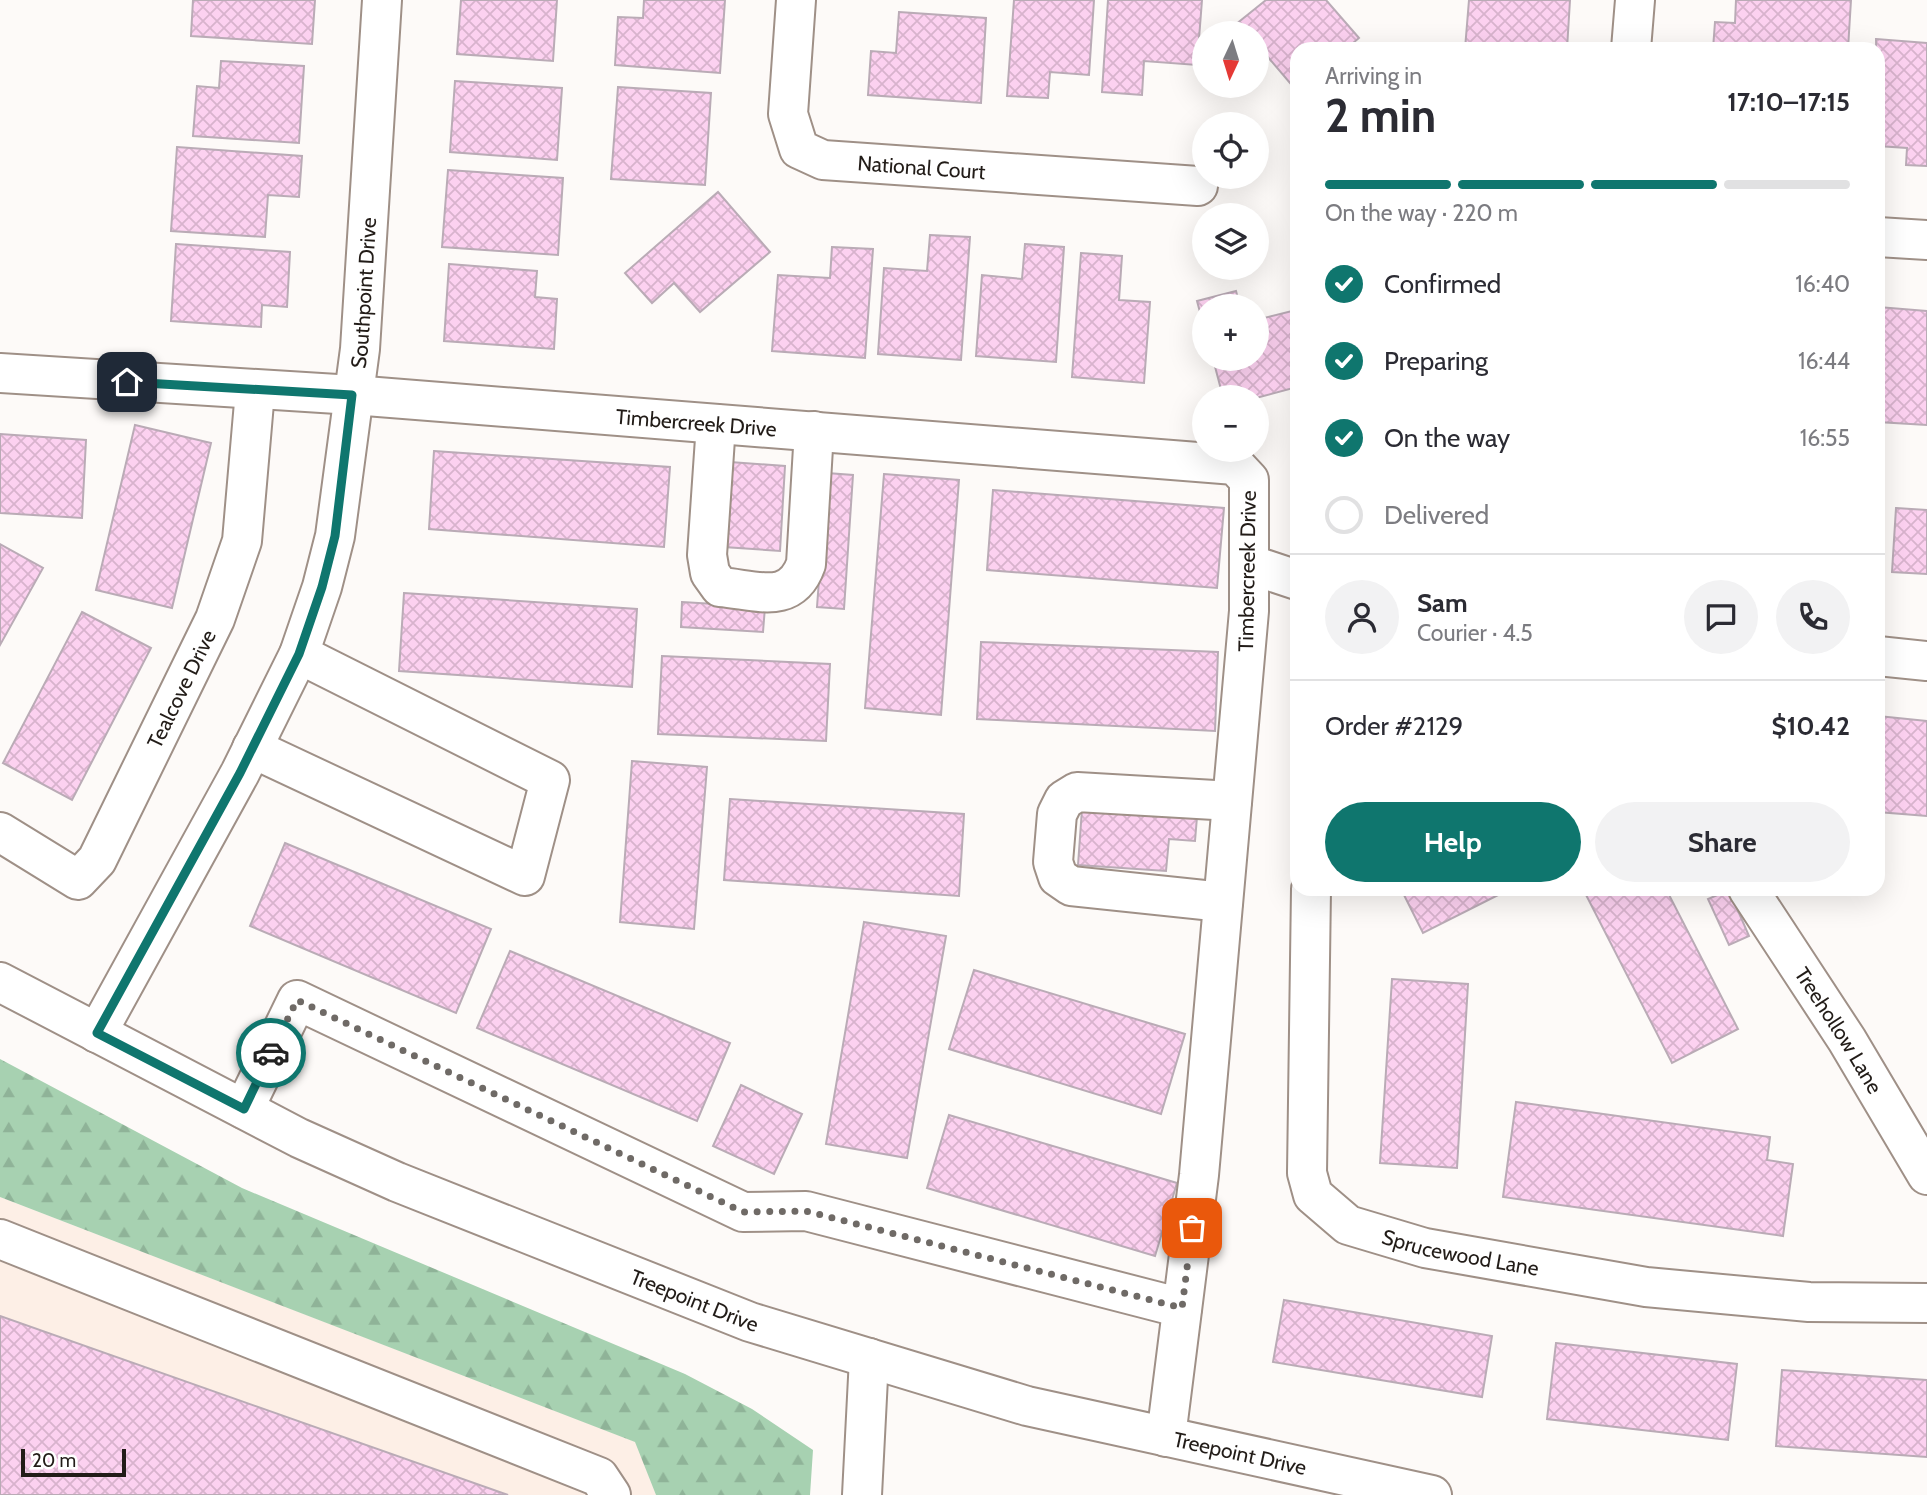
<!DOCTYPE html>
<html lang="en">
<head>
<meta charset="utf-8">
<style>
  :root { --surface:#fff; --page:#f2f2f3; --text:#2b2b33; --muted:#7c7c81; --line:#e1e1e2; --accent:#0f766e }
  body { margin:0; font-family:Cabin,sans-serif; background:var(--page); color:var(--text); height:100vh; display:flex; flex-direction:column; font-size:26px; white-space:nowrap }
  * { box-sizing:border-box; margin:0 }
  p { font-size:23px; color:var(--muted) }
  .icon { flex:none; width:38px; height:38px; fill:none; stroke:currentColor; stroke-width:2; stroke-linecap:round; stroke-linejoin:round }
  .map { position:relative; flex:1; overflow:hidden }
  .details { position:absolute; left:1290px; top:42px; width:595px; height:854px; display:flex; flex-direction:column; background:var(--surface); border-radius:21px; box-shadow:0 7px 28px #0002 }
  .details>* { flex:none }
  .needle { width:46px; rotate:184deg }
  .buttons { position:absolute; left:1192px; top:21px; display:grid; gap:14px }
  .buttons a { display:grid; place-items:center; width:77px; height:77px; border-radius:50%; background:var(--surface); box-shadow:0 7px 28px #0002; font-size:35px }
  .scale { position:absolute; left:21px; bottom:18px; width:105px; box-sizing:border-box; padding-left:7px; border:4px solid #221c18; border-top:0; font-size:19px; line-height:24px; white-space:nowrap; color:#221c18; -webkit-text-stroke:5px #fff; paint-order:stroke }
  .pin { position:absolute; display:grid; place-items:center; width:60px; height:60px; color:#fff; margin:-30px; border-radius:14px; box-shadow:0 4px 10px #0006 }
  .courier { position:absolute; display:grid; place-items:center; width:70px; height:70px; margin:-35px; border:5px solid #0f766e; border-radius:50%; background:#fff; color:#222; box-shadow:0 2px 9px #0007 }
  .overview em { font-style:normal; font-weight:700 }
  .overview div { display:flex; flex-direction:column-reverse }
  .overview { display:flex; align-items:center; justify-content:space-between; height:119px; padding:0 35px }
  h1 { font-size:46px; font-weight:700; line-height:52px }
  .bar { display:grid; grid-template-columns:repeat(4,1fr); gap:10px 7px; align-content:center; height:84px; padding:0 35px }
  .bar i { height:9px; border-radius:5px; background:var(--line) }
  .bar .selected { background:var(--accent) }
  .bar p { grid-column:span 4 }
  .line { display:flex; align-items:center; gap:18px; padding:0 35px; border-top:2px solid var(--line) }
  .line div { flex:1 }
  .round { display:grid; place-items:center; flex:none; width:74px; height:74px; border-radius:37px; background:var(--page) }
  ol { padding:0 35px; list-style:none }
  li { display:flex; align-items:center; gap:21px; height:77px }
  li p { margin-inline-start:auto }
  li .icon { padding:7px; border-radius:50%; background:var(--accent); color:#fff; stroke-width:4 }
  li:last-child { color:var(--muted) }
  li i { width:38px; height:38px; border:4px solid var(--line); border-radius:50% }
  .button { display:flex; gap:14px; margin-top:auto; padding:14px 35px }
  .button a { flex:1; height:80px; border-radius:42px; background:var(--accent); color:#fff; font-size:28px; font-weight:700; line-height:80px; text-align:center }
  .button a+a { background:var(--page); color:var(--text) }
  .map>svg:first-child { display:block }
  .built { fill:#fdefe6 }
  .forest { fill:url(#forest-firs) }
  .building { fill:url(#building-cross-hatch); stroke:#baabb6; stroke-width:2 }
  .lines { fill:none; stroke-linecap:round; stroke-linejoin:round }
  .minor-casing { stroke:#9f9087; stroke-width:42 }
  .minor { stroke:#fff; stroke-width:38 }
  .done { stroke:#6f6a66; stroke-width:7; stroke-dasharray:0 12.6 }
  .route { stroke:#0f766e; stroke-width:9 }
  .labels { text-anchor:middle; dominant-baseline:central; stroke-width:7; stroke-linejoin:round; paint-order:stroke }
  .street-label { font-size:21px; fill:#221c18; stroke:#fff }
</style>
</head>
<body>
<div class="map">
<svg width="1927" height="1495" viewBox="0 0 1927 1495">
  <defs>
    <pattern id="forest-firs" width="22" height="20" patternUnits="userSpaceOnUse" patternTransform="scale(1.75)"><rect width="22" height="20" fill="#a7d1b1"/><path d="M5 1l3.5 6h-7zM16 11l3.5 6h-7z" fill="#8fb398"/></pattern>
    <pattern id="building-cross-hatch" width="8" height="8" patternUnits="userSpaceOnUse" patternTransform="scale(1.75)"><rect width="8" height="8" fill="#fcd1f0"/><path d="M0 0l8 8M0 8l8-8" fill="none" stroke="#d8b3cd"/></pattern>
  </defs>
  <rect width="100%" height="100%" fill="#fdfaf8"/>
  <!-- built -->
  <path class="built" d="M0,1197L636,1442L656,1495H0Z"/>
  <!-- forest -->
  <path class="forest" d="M0,1059L242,1188L685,1374L752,1409L813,1450L810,1495H656L635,1442L0,1197Z"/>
  <!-- building -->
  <g class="building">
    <path d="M193,0H315L312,44L191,36Z"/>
    <path d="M461,0H557L553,61L457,54Z"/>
    <path d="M644,0H725L720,73L615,65L618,17L643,18Z"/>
    <path d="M1014,0H1094L1089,75L1050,72L1048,98L1007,96Z"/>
    <path d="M1108,0H1202L1197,65L1144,61L1142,95L1102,92Z"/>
    <path d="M1266,0H1326L1359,38L1346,49H1297L1296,90L1267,56L1256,65V33H1225Z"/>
    <path d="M1469,0H1570L1567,49H1465Z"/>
    <path d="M1736,0H1851L1848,49H1713L1715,22L1735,23Z"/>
    <path d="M899,12L986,18L981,103L868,95L871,51L896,53Z"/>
    <path d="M1876,39L1927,43V166L1906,165L1907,148L1878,146Z"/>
    <path d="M221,61L304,66L299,143L193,136L197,86L219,88Z"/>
    <path d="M455,81L562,88L557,160L450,152Z"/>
    <path d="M618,87L711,93L705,185L611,179Z"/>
    <path d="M177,147L302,156L299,197L268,195L265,237L171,231Z"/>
    <path d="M448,170L563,178L558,255L442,247Z"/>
    <path d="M718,192L770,252L700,312L674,283L652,303L625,273Z"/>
    <path d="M930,235L970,237L961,360L878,354L884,268L927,271Z"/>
    <path d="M176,244L290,252L287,307L262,305L261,327L171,321Z"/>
    <path d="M1025,244L1064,247L1056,362L976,356L982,275L1022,279Z"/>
    <path d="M832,247L873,249L865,358L772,351L778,275L830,278Z"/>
    <path d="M1081,253L1122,256L1119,300L1150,302L1144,383L1072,377Z"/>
    <path d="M449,264L537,271L535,297L557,299L554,349L444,341Z"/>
    <path d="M1236,291L1240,306H1204V327L1197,301Z"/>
    <path d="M1878,307L1927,311V425L1878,422Z"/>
    <path d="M1296,310L1297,387L1256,398L1223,397L1213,359H1256V320Z"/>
    <path d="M135,425L211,443L172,608L96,590Z"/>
    <path d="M0,434L86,440L82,518L0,513Z"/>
    <path d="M434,451L670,467L664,547L429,529Z"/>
    <path d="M730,462L785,466L780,551L724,547Z"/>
    <path d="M827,473L853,475L844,609L817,607Z"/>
    <path d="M884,474L959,480L941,715L865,708Z"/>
    <path d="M993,490L1224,508L1217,588L987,570Z"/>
    <path d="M1896,508L1927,510V574L1892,572Z"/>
    <path d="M0,544L43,568L0,645Z"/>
    <path d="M404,593L637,609L632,687L399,671Z"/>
    <path d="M682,602L765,607L763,632L681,627Z"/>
    <path d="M82,612L151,648L72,800L3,763Z"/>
    <path d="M981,642L1218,652L1215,731L977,719Z"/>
    <path d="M662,656L830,664L826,741L658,734Z"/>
    <path d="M1878,716L1927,721V816L1878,812Z"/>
    <path d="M632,761L707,767L694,929L620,922Z"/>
    <path d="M730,799L964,814L959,896L724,880Z"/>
    <path d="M1082,809L1197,817L1195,841L1169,839L1166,871L1078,865Z"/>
    <path d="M285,843L491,929L456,1013L250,926Z"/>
    <path d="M1401,889H1510L1423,933Z"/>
    <path d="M1583,889H1666L1738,1029L1672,1063Z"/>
    <path d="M1729,890L1749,936L1729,945L1708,899Z"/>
    <path d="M864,922L946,936L907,1158L826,1144Z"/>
    <path d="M510,951L730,1043L697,1121L477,1028Z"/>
    <path d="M974,970L1185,1034L1161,1114L949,1049Z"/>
    <path d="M1392,979L1468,984L1457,1168L1380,1163Z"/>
    <path d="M741,1085L802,1114L774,1174L713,1146Z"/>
    <path d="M1516,1102L1770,1137L1767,1160L1793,1164L1783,1236L1503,1197Z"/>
    <path d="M949,1115L1177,1183L1155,1256L927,1188Z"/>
    <path d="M1284,1300L1492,1336L1482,1397L1273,1362Z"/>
    <path d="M0,1316L508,1495H0Z"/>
    <path d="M1556,1343L1737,1364L1728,1440L1547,1419Z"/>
    <path d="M1782,1370L1927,1380V1457L1776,1446Z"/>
  </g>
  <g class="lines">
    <defs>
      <g id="minor">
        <path id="s1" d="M796,0L788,114L799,149L823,160L1198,186"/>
        <path d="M1631,49L1635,0"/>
        <path d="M1878,237L1927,240"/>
        <path id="s2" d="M0,373L353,395L1235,465L1249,480V611L1199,1175L1166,1437"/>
        <path d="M716,424L707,555L710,573L720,587C757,590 791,606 806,564L814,431"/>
        <path d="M1249,564L1297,580"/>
        <path d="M1878,656L1927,661"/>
        <path d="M252,748L525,876L550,780L299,654"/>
        <path id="s3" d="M0,832L78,880L97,860L215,619L242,541L255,391"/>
        <path id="s4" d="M1311,889L1307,1173L1313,1195L1348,1225L1425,1248L1646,1287L1809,1302L1927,1303"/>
        <path id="s5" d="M1748,889L1847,1040L1927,1175"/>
        <path d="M1223,902L1071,886L1058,877L1053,862L1057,814L1064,800L1077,792L1232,801"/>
        <path id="s6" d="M0,982L299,1138L397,1182L750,1322L1027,1406L1432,1495"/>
        <path id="s7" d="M97,1033L240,773L299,654L322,587L335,536L360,349L382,0"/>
        <path d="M244,1109L297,1000L743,1212L806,1211L1182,1308"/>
        <path d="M0,1239L599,1477L611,1495"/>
        <path d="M862,1495L869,1358"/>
      </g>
    </defs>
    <!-- minor casing -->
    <use href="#minor" class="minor-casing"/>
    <!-- minor -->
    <use href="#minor" class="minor"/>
  </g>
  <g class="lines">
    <!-- done -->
    <path class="done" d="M271,1053L297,1000L743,1212L806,1211L1182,1308L1192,1228"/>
    <!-- route -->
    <path class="route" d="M127,382L352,395L335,536L322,587L299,654L240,773L97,1033L244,1109L271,1053"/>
  </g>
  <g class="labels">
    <!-- street labels -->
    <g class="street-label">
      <text stroke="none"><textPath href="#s1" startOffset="276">National Court</textPath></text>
      <text stroke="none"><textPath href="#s7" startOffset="798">Southpoint Drive</textPath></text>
      <text stroke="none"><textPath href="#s2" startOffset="698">Timbercreek Drive</textPath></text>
      <text transform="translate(1247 571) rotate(-89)">Timbercreek Drive</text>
      <text stroke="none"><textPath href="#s3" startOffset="310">Tealcove Drive</textPath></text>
      <text stroke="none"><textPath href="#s5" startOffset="168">Treehollow Lane</textPath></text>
      <text stroke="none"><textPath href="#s4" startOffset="469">Sprucewood Lane</textPath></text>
      <text stroke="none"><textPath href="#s6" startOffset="765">Treepoint Drive</textPath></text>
      <text stroke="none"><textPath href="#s6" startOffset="1332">Treepoint Drive</textPath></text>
    </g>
  </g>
</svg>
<div class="buttons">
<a><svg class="needle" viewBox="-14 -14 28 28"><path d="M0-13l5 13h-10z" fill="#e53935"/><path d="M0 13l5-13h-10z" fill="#7c7c81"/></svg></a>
<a><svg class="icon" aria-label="locate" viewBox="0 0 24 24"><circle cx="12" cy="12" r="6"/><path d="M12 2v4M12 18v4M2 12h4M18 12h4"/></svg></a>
<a><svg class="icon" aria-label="layers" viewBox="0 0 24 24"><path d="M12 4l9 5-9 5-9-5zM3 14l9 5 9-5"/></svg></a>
<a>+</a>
<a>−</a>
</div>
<div class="scale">20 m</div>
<div class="pin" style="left:1192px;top:1228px;background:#ea580c"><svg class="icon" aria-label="bag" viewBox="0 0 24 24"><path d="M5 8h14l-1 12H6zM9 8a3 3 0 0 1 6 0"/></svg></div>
<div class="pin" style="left:127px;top:382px;background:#1f2937"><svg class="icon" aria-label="home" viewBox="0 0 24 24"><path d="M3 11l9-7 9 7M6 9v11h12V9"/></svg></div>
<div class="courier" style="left:271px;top:1053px"><svg class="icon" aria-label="car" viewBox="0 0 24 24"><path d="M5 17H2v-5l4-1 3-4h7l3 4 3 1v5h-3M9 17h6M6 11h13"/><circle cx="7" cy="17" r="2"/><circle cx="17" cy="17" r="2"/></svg></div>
<section class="details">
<div class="overview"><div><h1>2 min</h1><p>Arriving in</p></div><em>17:10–17:15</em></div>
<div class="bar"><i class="selected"></i><i class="selected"></i><i class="selected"></i><i></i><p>On the way · 220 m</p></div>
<ol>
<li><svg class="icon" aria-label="check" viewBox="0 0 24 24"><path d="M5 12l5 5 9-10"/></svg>Confirmed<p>16:40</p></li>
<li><svg class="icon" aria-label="check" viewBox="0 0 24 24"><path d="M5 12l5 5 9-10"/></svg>Preparing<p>16:44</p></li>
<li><svg class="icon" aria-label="check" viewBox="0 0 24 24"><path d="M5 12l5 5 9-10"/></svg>On the way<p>16:55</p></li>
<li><i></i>Delivered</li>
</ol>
<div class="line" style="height:126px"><a class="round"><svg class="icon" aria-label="person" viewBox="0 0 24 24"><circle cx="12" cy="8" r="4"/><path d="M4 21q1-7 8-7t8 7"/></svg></a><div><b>Sam</b><p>Courier · 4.5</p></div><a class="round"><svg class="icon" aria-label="chat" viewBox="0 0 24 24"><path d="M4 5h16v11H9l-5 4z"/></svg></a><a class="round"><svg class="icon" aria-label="phone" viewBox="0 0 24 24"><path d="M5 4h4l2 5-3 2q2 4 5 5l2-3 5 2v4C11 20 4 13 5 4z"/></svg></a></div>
<div class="line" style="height:91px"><div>Order #2129</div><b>$10.42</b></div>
<div class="button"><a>Help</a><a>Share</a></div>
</section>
</div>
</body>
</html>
